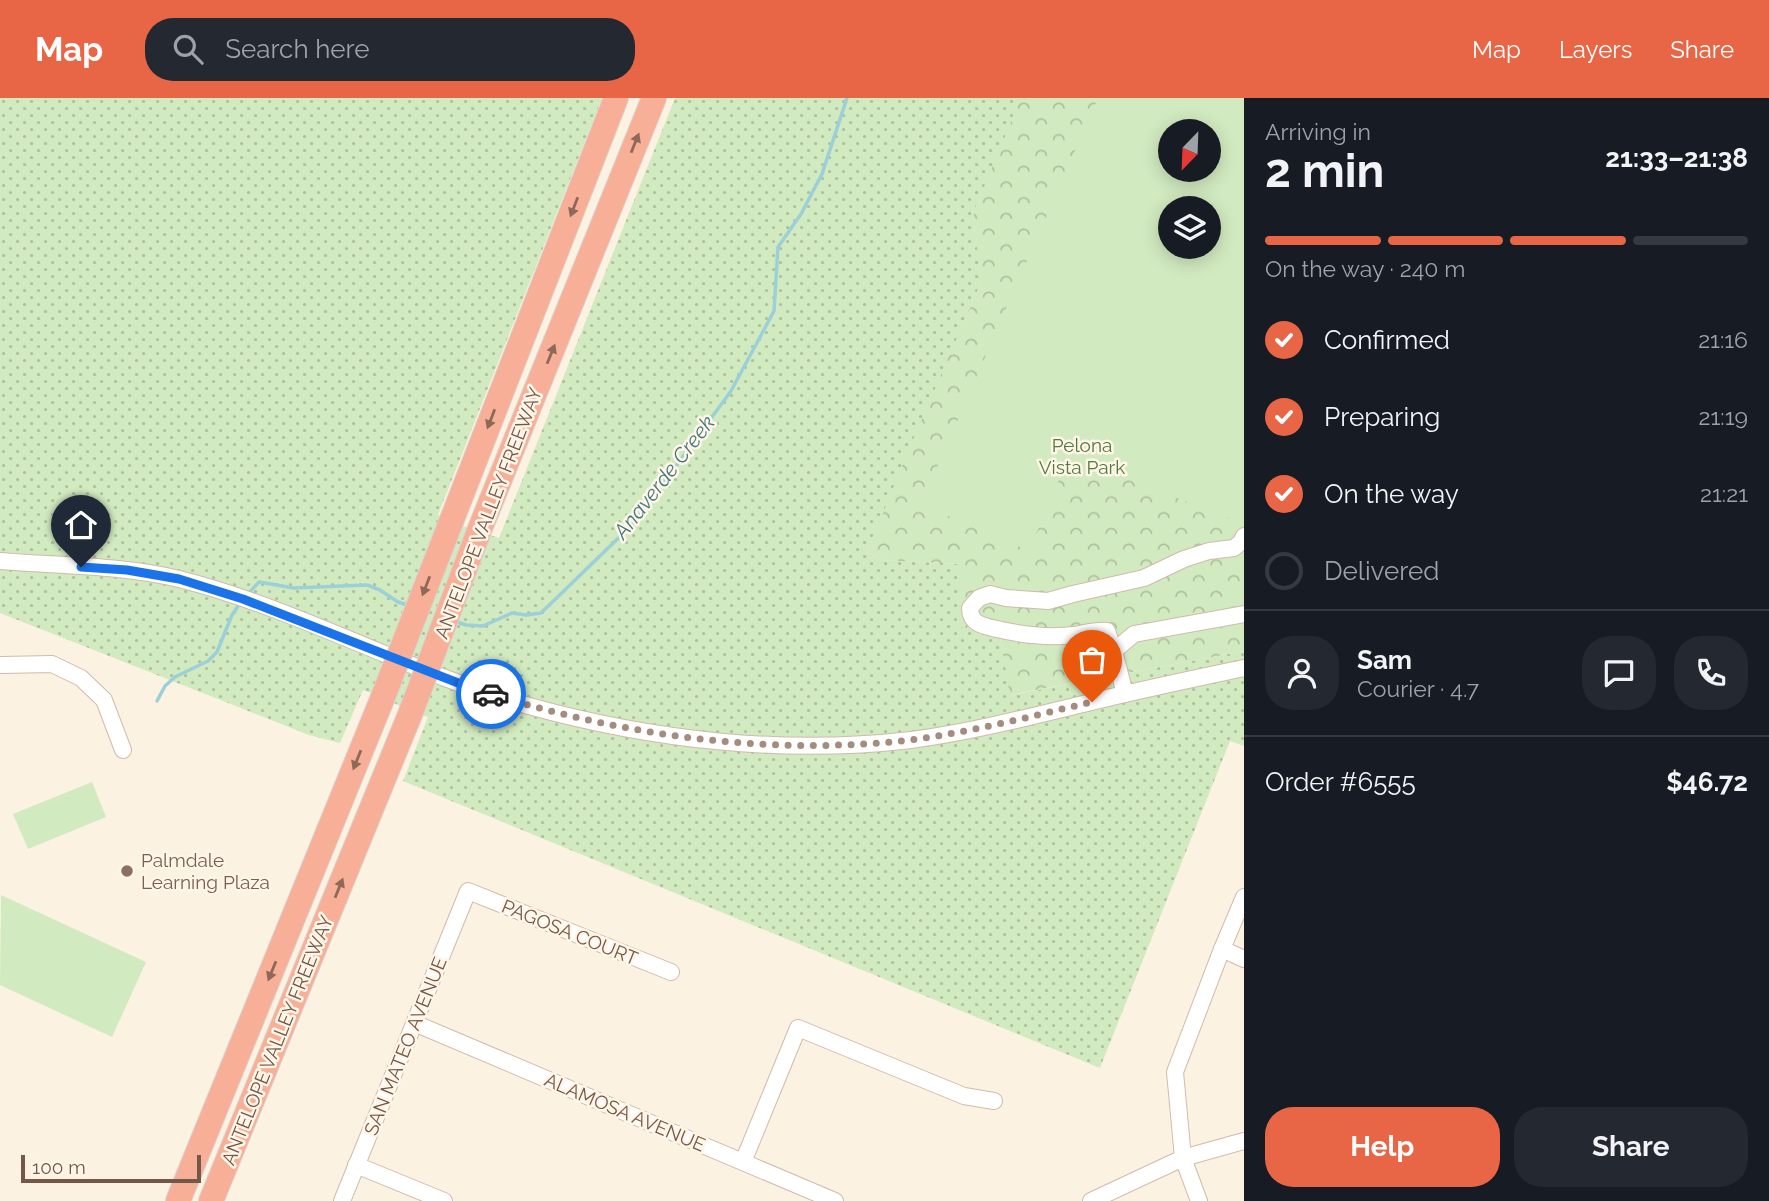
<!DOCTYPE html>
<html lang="en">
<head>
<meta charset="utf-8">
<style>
  :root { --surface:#171b24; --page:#242831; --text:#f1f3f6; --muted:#9ea1a6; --line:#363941; --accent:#e86645 }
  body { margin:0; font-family:Raleway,sans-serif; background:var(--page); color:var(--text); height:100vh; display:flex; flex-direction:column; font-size:26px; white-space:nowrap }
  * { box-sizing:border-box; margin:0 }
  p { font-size:23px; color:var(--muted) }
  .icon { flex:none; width:38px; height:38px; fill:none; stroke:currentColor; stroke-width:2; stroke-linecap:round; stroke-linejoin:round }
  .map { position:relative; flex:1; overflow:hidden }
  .panel { display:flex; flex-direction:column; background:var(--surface); width:525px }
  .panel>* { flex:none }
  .needle { width:46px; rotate:203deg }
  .tools { position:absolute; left:1158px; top:21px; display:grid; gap:14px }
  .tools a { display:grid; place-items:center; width:63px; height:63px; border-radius:50%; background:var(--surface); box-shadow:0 4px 18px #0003; font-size:35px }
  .scale { position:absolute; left:21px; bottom:18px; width:180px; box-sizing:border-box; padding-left:7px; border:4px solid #745748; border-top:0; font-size:19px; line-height:24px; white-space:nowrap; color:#745748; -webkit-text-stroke:5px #fff6e8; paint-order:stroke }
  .pin { position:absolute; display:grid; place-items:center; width:60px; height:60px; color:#fff; margin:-72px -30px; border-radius:50% 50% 50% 0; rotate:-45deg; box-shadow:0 0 7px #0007 }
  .pin .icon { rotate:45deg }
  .courier { position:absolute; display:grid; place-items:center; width:70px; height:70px; margin:-35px; border:5px solid #1a73e8; border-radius:50%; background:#fff; color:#222; box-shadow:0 2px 9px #0007 }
  .overview em { font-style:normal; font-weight:700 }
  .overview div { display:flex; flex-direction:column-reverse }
  .overview { display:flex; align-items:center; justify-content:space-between; height:119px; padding:0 21px }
  h1 { font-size:46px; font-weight:700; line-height:52px }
  .bar { display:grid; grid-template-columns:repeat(4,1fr); gap:10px 7px; align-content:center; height:84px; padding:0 21px }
  .bar i { height:9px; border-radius:5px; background:var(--line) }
  .bar .active { background:var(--accent) }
  .bar p { grid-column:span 4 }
  .line { display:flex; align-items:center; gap:18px; padding:0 21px; border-top:2px solid var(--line) }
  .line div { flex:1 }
  .round { display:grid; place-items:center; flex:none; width:74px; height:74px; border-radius:28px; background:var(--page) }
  ol { padding:0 21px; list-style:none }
  li { display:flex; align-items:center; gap:21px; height:77px }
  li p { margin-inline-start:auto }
  li .icon { padding:7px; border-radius:50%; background:var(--accent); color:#fff; stroke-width:4 }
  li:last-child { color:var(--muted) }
  li i { width:38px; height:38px; border:4px solid var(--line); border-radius:50% }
  .button { display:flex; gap:14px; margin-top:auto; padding:14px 21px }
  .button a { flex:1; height:80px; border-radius:28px; background:var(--accent); color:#fff; font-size:28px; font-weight:700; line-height:80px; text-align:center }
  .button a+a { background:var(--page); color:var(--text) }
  header { display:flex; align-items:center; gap:42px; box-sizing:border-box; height:98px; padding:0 35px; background:var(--accent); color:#fff }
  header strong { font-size:33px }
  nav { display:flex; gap:38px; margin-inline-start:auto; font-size:24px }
  .search { width:490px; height:63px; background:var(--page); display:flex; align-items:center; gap:18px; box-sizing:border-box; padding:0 24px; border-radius:28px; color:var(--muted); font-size:26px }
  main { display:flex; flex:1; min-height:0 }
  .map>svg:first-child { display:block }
  .grass { fill:url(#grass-dots) }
  .park { fill:url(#park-crowns); fill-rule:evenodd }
  .pitch { fill:#d2eac0; fill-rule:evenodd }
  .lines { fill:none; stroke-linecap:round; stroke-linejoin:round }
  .stream { stroke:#9cd0d8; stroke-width:3.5 }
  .minor-casing { stroke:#d0bbab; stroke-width:18 }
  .highway-casing { stroke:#dbd3cf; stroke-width:26 }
  .minor { stroke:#fff; stroke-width:16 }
  .highway { stroke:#f8af97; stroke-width:24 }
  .highway-bridge-casing { stroke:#dbd3cf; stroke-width:26; stroke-linecap:butt }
  .highway-bridge { stroke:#f8af97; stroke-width:24 }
  .oneway { fill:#8e6958 }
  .done { stroke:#a48d7e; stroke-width:7; stroke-dasharray:0 12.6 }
  .route { stroke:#1a73e8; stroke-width:9 }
  .education-dot { fill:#8d6e63; stroke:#fff6e8; stroke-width:2.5 }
  .labels { text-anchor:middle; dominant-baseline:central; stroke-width:5; stroke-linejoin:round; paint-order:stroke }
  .park-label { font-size:19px; fill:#527a40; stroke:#fff6e8 }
  .street-label { font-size:19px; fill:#745748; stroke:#fff6e8 }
  .education-label { font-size:19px; fill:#785e54; stroke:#fff6e8; text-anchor:start }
  .water-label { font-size:21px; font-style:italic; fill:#3f7781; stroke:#fff6e8 }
</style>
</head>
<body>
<header>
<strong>Map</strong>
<div class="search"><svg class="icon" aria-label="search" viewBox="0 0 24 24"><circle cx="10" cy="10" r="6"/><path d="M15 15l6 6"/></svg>Search here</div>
<nav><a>Map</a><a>Layers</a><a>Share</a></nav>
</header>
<main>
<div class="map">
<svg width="1244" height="1103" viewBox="0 0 1244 1103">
  <defs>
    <pattern id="grass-dots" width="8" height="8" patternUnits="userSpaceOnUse" patternTransform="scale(1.75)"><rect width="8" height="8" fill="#d2eac0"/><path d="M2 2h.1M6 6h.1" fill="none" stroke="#afc09e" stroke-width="1.8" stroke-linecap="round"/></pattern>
    <pattern id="park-crowns" width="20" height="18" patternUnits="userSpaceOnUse" patternTransform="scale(1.75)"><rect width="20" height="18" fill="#d2eac0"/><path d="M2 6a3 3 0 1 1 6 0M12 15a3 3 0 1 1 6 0" fill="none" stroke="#afc09e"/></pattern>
  </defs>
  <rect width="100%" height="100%" fill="#fcf2e2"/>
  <!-- grass -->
  <path class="grass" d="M0,0H602L438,417L451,424L499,440L675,0H1025L974,126L981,175L979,189L867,455L883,462L961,466V529L1000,539L1011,597L1244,553V648L1230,643L1100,970L403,683L428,619L411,614L383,599L363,592L340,645L309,637L0,515Z"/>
  <!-- park -->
  <path class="park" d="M1021,0H1244V553L1010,597L1000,539L961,529L960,466L883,462L867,455L905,360L979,189C984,163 970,137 975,110ZM1171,33H1209V72H1171ZM1171,110H1209V149H1171Z"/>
  <!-- pitch -->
  <g class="pitch">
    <path d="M1098,0H1233L1244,5V419L1242,425L1069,358L1029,453L921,406ZM1171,33H1209V72H1171ZM1171,110H1209V149H1171Z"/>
    <path d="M92,684L106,719L28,751L13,716Z"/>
    <path d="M1,797L146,864L112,939L0,887Z"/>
  </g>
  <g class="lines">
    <!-- stream -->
    <g class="stream">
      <path d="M247,497L259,484L294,490L367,487L380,492L398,504L410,508"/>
      <path d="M454,523L466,527L483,528L512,515L526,517L541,515L635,424L731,293L774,213L778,149L801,116L822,76L847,0"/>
      <path d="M157,603L165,588L175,579L208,563L217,554L232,517L240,505"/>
    </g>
    <defs>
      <g id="minor">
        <path d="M0,463C60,468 121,467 179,481C299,511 410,575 529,608C652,642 784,657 911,642C971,634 1029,619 1087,605C1139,592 1192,581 1244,570"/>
        <path d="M1114,553L1107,533C1096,532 1085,535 1074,537C1048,540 1022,537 997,531C983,528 970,526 970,510L979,500L990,496L1006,500L1048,503L1073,496L1144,480L1184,461L1209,453L1234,450L1241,444L1244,438"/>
        <path d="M2,567L52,566L81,580L104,602L123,652"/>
        <path d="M1125,596L1114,553L1134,536L1244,516"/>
        <path d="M1222,851L1244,861"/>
        <path d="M414,925L835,1103"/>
        <path d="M743,1064L798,930L964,998L994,1003"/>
        <path d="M356,1067L444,1103"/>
        <path d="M342,1103L468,793L671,874"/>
        <path d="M1091,1103L1183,1060L1244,1043"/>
        <path d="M1199,1103L1183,1060L1175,974L1222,851L1244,799"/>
      </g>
      <g id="highway">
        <path d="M451,424L616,0"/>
        <path d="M479,433L654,0"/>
        <path d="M178,1103L383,599"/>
        <path d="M211,1103L411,614"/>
      </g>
    </defs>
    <!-- minor casing -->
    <use href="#minor" class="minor-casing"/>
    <!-- highway casing -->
    <use href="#highway" class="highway-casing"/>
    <!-- minor -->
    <use href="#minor" class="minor"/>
    <!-- highway -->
    <use href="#highway" class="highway"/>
    <defs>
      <g id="highway-bridge">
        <path d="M383,599L451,424"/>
        <path d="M411,614L479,433"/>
      </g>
    </defs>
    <!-- highway-bridge casing -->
    <use href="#highway-bridge" class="highway-bridge-casing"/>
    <!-- highway-bridge -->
    <use href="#highway-bridge" class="highway-bridge"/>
  </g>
  <!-- one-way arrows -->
  <defs><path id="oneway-solid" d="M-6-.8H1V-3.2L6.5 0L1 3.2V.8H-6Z" transform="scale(1.75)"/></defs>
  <g class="oneway">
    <use href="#oneway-solid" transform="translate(635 45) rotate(-68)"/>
    <use href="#oneway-solid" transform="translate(574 109) rotate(111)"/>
    <use href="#oneway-solid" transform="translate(551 256) rotate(-68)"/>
    <use href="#oneway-solid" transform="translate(491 321) rotate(111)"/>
    <use href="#oneway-solid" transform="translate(426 488) rotate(111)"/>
    <use href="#oneway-solid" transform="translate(357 662) rotate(112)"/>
    <use href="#oneway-solid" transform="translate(339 790) rotate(-68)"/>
    <use href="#oneway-solid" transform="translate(272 873) rotate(112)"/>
  </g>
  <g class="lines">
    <!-- done -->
    <path class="done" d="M491,596C626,638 770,658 910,642C972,634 1032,618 1092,604"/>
    <!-- route -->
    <path class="route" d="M81,469L127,472L179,481L243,501L471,590L491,596"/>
  </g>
  <!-- markers -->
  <circle class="education-dot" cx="127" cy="773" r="7"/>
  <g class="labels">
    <!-- park labels -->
    <g class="park-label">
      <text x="1082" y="347">Pelona<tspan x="1082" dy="22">Vista Park</tspan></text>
    </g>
    <!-- street labels -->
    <g class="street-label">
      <text transform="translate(488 415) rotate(-69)">ANTELOPE VALLEY FREEWAY</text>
      <text transform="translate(570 834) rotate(22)">PAGOSA COURT</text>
      <text transform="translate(277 942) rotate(-68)">ANTELOPE VALLEY FREEWAY</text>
      <text transform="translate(405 948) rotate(-68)">SAN MATEO AVENUE</text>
      <text transform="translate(625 1014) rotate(23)">ALAMOSA AVENUE</text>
    </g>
    <!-- education labels -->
    <g class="education-label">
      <text x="141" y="762">Palmdale<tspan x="141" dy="22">Learning Plaza</tspan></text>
    </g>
    <!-- water labels -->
    <g class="water-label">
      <text transform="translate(664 379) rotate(-52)">Anaverde Creek</text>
    </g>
  </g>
</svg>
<div class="tools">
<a><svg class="needle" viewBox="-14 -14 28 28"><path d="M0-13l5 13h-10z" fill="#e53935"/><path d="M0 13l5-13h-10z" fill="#9ea1a6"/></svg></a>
<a><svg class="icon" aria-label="layers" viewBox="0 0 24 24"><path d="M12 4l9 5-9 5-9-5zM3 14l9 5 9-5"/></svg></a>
</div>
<div class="scale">100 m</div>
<div class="pin" style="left:1092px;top:604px;background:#ea580c"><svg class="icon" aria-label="bag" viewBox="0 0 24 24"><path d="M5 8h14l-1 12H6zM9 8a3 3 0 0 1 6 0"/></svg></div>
<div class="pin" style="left:81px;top:469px;background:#1f2937"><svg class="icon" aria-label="home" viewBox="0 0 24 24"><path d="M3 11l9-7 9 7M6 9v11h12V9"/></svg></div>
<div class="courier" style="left:491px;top:596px"><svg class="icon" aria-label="car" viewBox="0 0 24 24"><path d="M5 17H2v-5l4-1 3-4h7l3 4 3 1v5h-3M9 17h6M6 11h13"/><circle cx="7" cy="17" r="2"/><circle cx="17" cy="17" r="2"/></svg></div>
</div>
<section class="panel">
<div class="overview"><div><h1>2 min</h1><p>Arriving in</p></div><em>21:33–21:38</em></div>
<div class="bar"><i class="active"></i><i class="active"></i><i class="active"></i><i></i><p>On the way · 240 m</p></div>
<ol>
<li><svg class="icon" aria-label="check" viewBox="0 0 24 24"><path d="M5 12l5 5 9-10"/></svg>Confirmed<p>21:16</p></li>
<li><svg class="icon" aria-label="check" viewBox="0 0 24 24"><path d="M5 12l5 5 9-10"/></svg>Preparing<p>21:19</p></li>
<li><svg class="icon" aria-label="check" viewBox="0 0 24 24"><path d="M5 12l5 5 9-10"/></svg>On the way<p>21:21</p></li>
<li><i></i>Delivered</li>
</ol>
<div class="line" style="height:126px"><a class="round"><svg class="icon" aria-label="person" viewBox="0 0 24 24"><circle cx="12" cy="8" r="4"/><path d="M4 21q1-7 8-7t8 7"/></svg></a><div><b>Sam</b><p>Courier · 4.7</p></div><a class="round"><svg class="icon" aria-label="chat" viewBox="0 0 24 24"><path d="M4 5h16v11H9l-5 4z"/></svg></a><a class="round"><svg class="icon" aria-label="phone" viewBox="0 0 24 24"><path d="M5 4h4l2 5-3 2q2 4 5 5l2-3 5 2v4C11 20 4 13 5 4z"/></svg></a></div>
<div class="line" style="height:91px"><div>Order #6555</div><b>$46.72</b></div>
<div class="button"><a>Help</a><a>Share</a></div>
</section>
</main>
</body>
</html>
